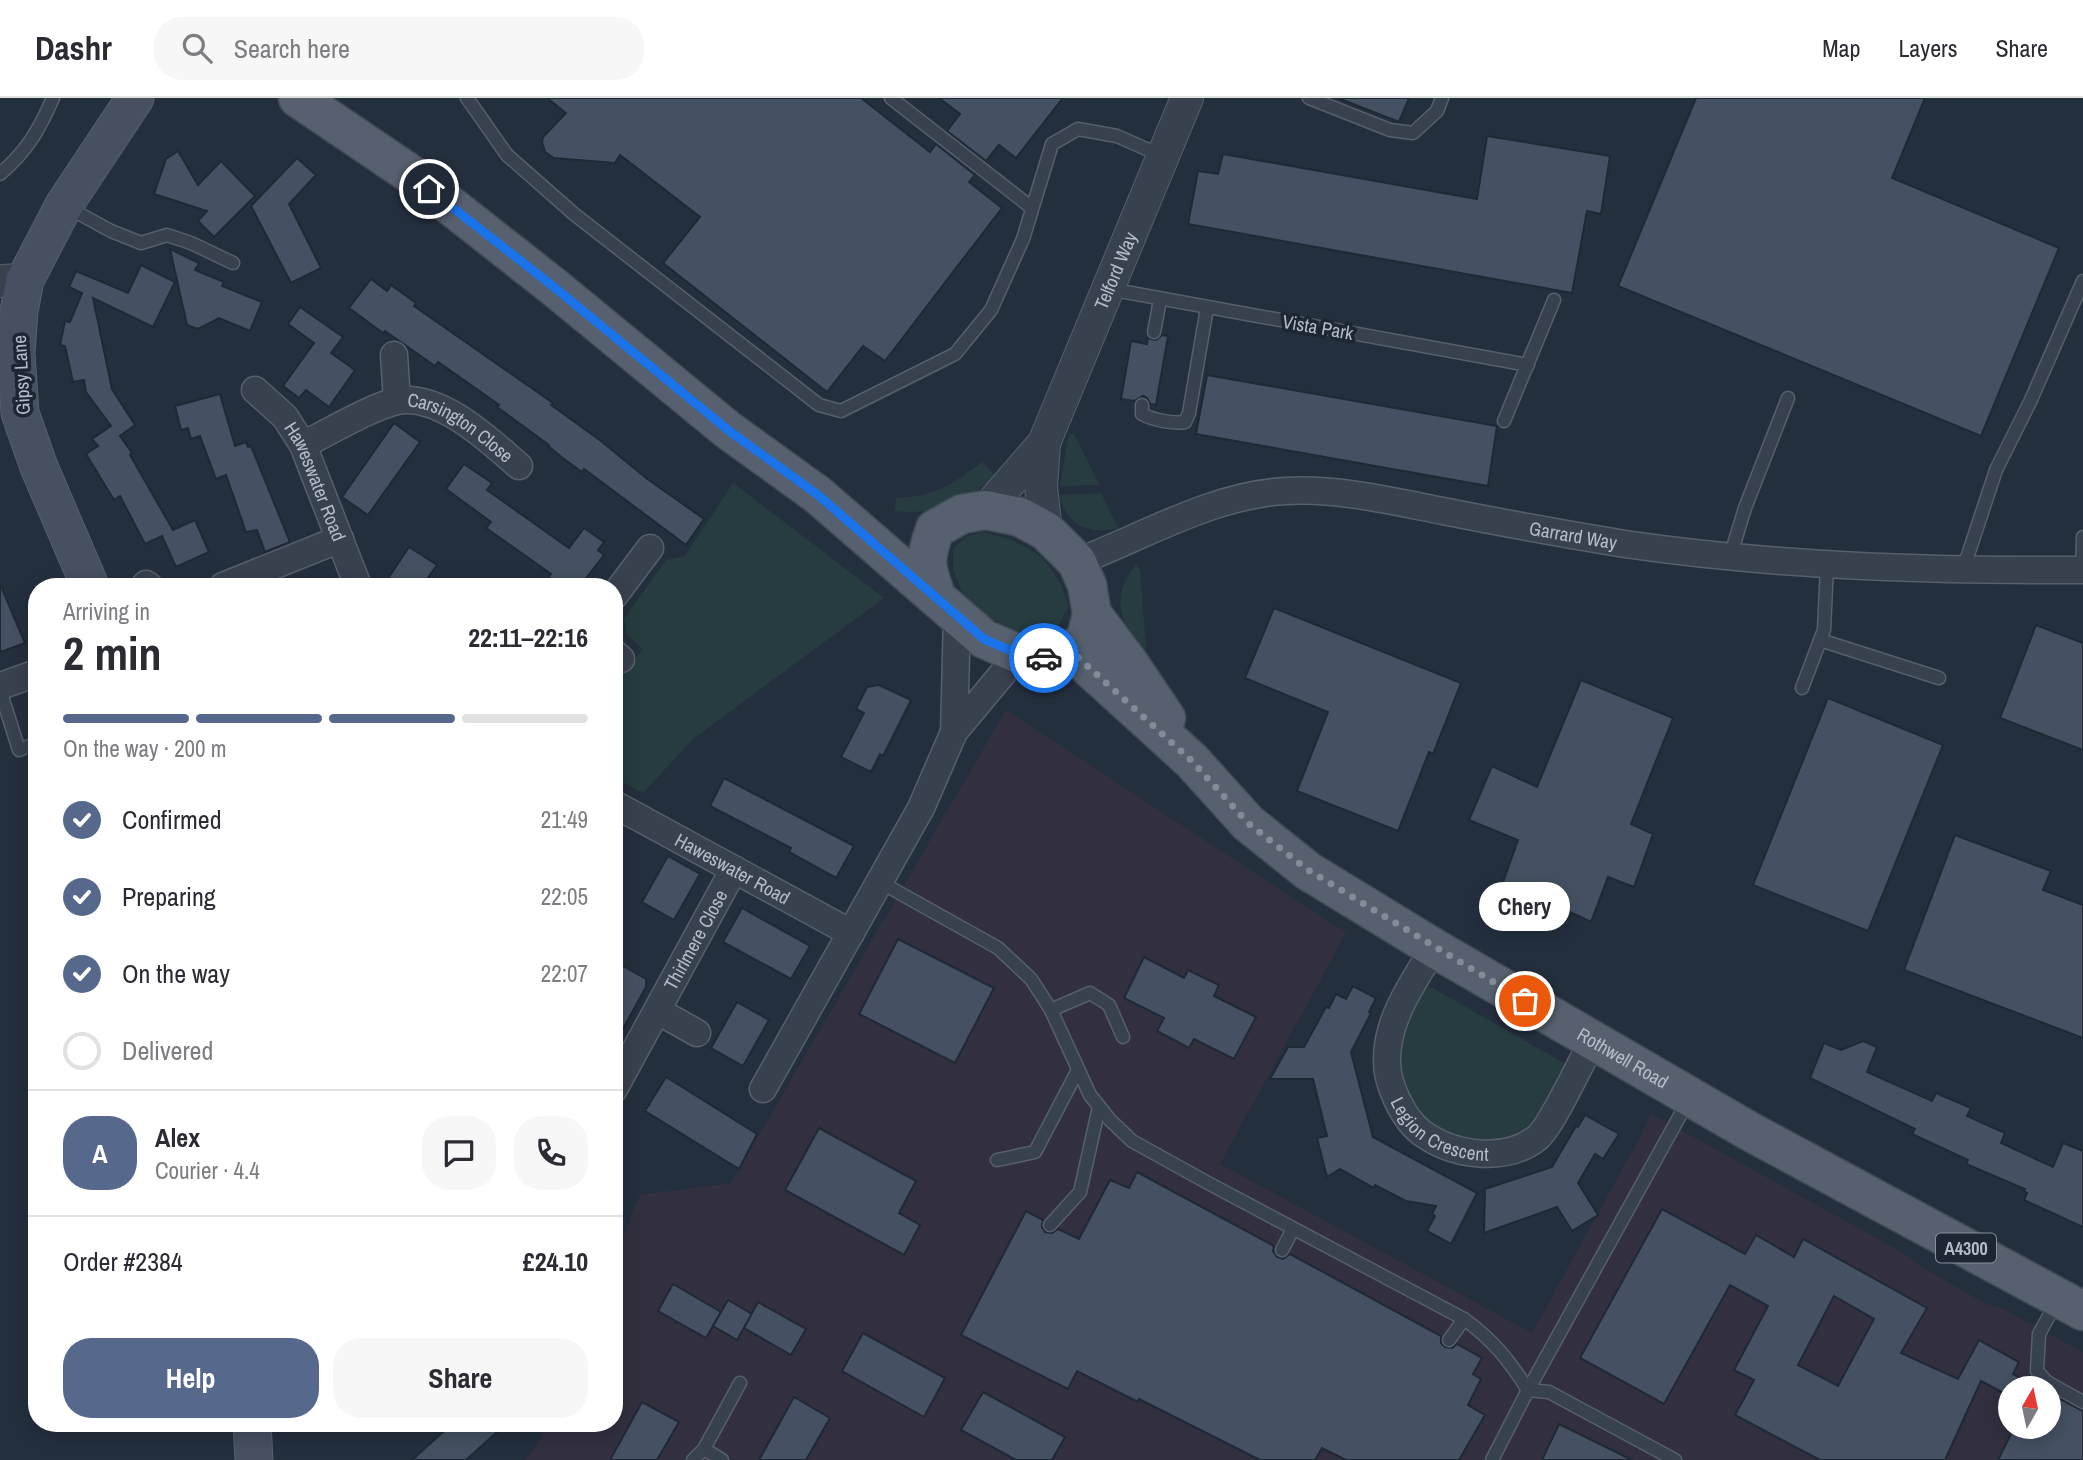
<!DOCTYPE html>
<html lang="en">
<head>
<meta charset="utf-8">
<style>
  :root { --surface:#fff; --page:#f7f7f7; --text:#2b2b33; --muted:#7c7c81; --line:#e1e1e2; --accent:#56698c }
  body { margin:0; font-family:"Archivo Narrow",sans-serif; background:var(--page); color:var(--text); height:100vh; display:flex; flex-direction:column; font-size:26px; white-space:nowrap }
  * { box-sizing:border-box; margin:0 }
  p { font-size:23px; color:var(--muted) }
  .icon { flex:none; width:38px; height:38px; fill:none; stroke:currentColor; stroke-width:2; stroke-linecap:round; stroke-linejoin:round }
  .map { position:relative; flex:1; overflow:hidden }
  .details { position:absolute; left:28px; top:480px; width:595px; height:854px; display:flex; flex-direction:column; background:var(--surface); border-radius:28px; box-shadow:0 4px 18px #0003 }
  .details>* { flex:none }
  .needle { width:46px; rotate:9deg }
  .fabs { position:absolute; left:1998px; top:1278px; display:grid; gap:14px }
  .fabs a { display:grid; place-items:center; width:63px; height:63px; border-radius:50%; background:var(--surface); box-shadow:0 4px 18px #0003; font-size:35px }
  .pin { position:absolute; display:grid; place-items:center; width:60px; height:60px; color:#fff; margin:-30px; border:4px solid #fff; border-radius:50%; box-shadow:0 2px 7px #0007 }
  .courier { position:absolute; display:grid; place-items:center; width:70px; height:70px; margin:-35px; border:5px solid #1a73e8; border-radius:50%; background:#fff; color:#222; box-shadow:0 2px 9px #0007 }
  .bubble { position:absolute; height:49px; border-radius:24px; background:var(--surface); box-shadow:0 4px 18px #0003; font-size:23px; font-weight:700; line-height:49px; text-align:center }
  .head em { font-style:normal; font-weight:700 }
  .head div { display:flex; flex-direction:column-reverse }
  .head { display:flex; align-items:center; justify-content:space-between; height:119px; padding:0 35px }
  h1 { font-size:46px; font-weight:700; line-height:52px }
  .bar { display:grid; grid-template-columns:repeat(4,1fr); gap:10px 7px; align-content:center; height:84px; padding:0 35px }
  .bar i { height:9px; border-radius:5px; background:var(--line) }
  .bar .active { background:var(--accent) }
  .bar p { grid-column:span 4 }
  .line { display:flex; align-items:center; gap:18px; padding:0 35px; border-top:2px solid var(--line) }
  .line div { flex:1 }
  .round { display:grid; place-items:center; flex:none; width:74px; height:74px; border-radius:28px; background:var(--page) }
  ol { padding:0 35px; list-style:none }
  li { display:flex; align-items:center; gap:21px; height:77px }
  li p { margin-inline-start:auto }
  li .icon { padding:7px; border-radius:50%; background:var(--accent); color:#fff; stroke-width:4 }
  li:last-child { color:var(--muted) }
  li i { width:38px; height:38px; border:4px solid var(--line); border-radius:50% }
  .cta { display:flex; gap:14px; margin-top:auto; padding:14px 35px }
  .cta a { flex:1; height:80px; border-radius:28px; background:var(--accent); color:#fff; font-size:28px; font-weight:700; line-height:80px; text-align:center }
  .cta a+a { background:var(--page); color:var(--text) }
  header { display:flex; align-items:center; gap:42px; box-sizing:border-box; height:98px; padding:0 35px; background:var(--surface); border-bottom:2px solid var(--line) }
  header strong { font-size:33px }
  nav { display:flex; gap:38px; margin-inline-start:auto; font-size:24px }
  .search { width:490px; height:63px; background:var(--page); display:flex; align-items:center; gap:18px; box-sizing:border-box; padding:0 24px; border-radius:28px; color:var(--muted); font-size:26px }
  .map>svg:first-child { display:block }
  .medical { fill:#32303f; fill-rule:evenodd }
  .green { fill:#263c3f }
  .building { fill:#455162; stroke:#1f2835; stroke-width:2; fill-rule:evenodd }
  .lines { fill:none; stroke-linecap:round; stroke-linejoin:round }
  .service-casing { stroke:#565f6c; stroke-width:15 }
  .minor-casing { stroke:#565f6c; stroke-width:29 }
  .tertiary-casing { stroke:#565f6c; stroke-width:34 }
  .secondary-casing { stroke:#565f6c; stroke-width:39 }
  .primary-casing { stroke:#414a57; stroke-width:41 }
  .service { stroke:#38414e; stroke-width:12 }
  .minor { stroke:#38414e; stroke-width:26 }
  .tertiary { stroke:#38414e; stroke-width:32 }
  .secondary { stroke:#465061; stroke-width:37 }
  .primary { stroke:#56606e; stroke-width:38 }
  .done { stroke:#828b98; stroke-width:7; stroke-dasharray:0 12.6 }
  .route { stroke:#1a73e8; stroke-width:9 }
  .labels { text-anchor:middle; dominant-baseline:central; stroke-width:7; stroke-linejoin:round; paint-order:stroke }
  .shield { fill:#1d2633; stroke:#878f9c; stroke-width:2 }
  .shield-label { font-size:18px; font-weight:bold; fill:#b4bcc9 }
  .street-label { font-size:19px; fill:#b4bcc9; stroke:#1d2633 }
</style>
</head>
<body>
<header>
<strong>Dashr</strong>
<div class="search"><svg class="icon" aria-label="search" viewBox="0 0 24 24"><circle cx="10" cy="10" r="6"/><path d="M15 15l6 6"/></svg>Search here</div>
<nav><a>Map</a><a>Layers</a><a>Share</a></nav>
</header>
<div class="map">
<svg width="2083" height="1362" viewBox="0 0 2083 1362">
  <rect width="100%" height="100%" fill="#242f3e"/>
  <!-- medical -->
  <path class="medical" d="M1006,612L1346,835L1220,1066L1532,1235L1644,1032L1650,1015L1898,1152L1925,1171L1986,1206L1999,1209L2083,1254V1362H525L537,1348L546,1325H614V1160L640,1097L731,1085ZM2011,1290H2049V1328H2011Z"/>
  <!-- green -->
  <g class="green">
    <path d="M1069,335L1074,336L1099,387L1060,388Z"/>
    <path d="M982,364L996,378C968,402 933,418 895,413L896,400C934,399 952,387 982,364Z"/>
    <path d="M733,385L884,500L693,641L643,695L614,679V586L643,551L627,537L624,521L666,462L685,458Z"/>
    <path d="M1101,395L1118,430C1088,437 1067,428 1059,397Z"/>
    <path d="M982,434C1032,445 1053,460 1069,508L1054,536L1027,539L989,520L963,495L953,472V451L965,439Z"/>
    <path d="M1136,467L1140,472L1146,551L1139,553C1121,524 1110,497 1136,467Z"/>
    <path d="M1424,885L1571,969L1549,1012L1524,1034L1511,1041L1477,1046L1432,1032L1398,984L1395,948Z"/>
  </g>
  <!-- building -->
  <g class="building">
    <path d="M547,0H861L930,54L936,46L975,77L969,84L1002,110L885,263L863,248L827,294L663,165L700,119L620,57L615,65L554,60L545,54L542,44L543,39L566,15Z"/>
    <path d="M939,0H1063L1016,60L999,47L986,63L947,33L960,16Z"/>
    <path d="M1338,0H1409L1399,24Z"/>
    <path d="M1696,0H1925L1892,80L2059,150L1981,338L1618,188Z"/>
    <path d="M1487,38L1610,58L1601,116L1587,113L1572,195L1188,126L1198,73L1218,76L1223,56L1477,101Z"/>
    <path d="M178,53L198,87L221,63L255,98L214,139L198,123L207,113L154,96L166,61Z"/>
    <path d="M297,60L316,77L289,106L321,170L291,185L251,108Z"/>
    <path d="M170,151L199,165L195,172L224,184L222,188L262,204L250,233L219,220L198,231L187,227Z"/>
    <path d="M141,167L175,184L153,229L93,200L112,291L135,327L120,338L132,355L130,357L173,432L195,422L209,454L176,469L162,438L145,446L120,398L114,402L86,356L98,348L92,341L111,328L86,294L84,282L73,284L65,248L60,247L65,223L70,224L82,195L69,189L76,173L128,195Z"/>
    <path d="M371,181L387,193L391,187L416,205L414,208L553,305L551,307L601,343L646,380L704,421L686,447L584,371L582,374L564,361L548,348L549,347L497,309L499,307L438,264L435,268L385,233L383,235L349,210Z"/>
    <path d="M300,209L343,239L331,255L355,272L329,309L306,292L299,300L283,288L314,245L288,226Z"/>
    <path d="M1162,237L1168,238L1156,307L1150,306L1147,300L1143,298L1134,303L1121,301L1131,243L1147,246L1148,240L1156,242Z"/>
    <path d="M1207,277L1497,328L1488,388L1196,336Z"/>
    <path d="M220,296L235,348L246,344L248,349L251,348L290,444L265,454L257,432L246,434L226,377L216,381L200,338L191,341L188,330L181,332L175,308Z"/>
    <path d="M394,325L420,344L368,417L342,399Z"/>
    <path d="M464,366L492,385L487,392L569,450L584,430L604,444L598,452L604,457L580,488H543L551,476L486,430L491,424L446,391Z"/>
    <path d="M409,449L437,467L422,488H383Z"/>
    <path d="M0,486L25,545L0,554Z"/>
    <path d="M1274,510L1461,585L1433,656L1429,654L1398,733L1297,693L1328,614L1245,580Z"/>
    <path d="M2036,527L2083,545V652L2000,620Z"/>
    <path d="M1581,582L1673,620L1631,726L1653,736L1634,789L1608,779L1591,824L1566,812L1541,816L1528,796L1502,787L1518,742L1469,722L1492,668L1537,689Z"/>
    <path d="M879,587L911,602L883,658L880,656L871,674L841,659L864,615L856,611L867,589Z"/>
    <path d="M1828,600L1943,647L1868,833L1753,787Z"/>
    <path d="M724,680L854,748L836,780L789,754L791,750L710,708Z"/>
    <path d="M1955,737L2051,773L2043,792L2083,807V940L1904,872Z"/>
    <path d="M668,758L700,776L674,822L642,804Z"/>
    <path d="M742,810L810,848L791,881L723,844Z"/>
    <path d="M898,841L994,890L955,965L859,916Z"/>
    <path d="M1144,859L1184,880L1188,872L1219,887L1214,898L1256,919L1234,961L1194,941L1189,950L1157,933L1164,920L1124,900Z"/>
    <path d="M614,863L646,881V889L614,947Z"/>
    <path d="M1353,888L1376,900L1369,914L1371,915L1351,954L1373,1039L1477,1095L1451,1146L1427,1133L1435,1118L1432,1116L1436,1108L1406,1103L1375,1087L1374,1090L1340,1071L1327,1079L1317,1040L1327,1038L1313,981H1270L1288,949H1304L1326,909L1329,910L1336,896L1346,901Z"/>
    <path d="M737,904L769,922L743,968L711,950Z"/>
    <path d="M1863,943L1877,949L1867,974L1932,1003L1936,995L1971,1010L1967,1018L2005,1035L2001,1045L2053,1069L2063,1045L2083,1053V1129L2024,1102L2027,1095L2024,1093L2025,1091L1966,1066L1968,1062L1912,1036L1915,1031L1810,980L1824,945L1841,952Z"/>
    <path d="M666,979L757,1036L739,1071L645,1013Z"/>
    <path d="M1585,1017L1619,1036L1603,1061L1595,1056L1578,1085L1598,1117L1572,1133L1557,1109L1484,1135L1485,1091L1552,1069L1576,1028L1578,1029Z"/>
    <path d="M819,1030L916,1083L899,1115L920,1127L904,1157L785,1092Z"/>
    <path d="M1137,1074L1274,1148L1273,1153L1277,1159L1283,1161L1290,1156L1441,1238V1245L1445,1249L1452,1250L1457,1246L1482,1260L1473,1276L1481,1281L1468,1307L1485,1317L1459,1362H1346L1322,1350L1315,1362H1260L1139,1301L1138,1304L1077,1273L1068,1291L961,1237L1026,1113L1043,1122L1042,1129L1045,1134L1052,1135L1058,1131L1079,1141L1110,1082L1129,1090Z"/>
    <path d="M1662,1111L1745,1156L1756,1137L1794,1159L1803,1141L1927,1210L1901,1255L1958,1281L1979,1242L2019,1264L2013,1276L2039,1290H2011V1299L1981,1283L1945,1362H1820L1735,1317L1754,1282L1734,1272L1768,1208L1730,1187L1664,1306L1580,1260ZM1834,1198L1874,1221L1838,1288L1798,1267Z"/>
    <path d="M673,1186L721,1214L706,1240L658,1213Z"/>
    <path d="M728,1202L752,1216L737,1242L713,1228Z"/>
    <path d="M758,1204L806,1231L791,1257L744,1230Z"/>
    <path d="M863,1235L945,1280L924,1319L842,1273Z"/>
    <path d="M983,1294L1065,1339L1052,1362H1016L961,1332Z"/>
    <path d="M2049,1295L2083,1313V1362H1998L2015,1328H2049Z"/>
    <path d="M794,1299L830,1320L806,1362H759Z"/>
    <path d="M642,1304L679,1324L657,1362H610Z"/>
    <path d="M453,1325H507L466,1362H412Z"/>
    <path d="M1559,1326L1632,1362H1542Z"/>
  </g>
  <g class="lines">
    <defs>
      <g id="service">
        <path d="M467,0L507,57L574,116L819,307L841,313L955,256L991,212L1023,141L1052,46L1078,31L1117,38L1162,58"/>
        <path d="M891,0L1032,110"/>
        <path d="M1309,0L1390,32L1413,35L1437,13L1442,0"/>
        <path d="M0,76C27,53 39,32 53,0"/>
        <path d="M67,109L111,133L141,145L167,137L191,145L233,165"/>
        <path d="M1109,191L1528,267"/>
        <path d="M1154,234L1160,202"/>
        <path d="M1142,307V316C1153,322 1173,326 1185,324L1189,315L1207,210"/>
        <path d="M1504,323L1554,202"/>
        <path d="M1730,459L1745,410L1788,300"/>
        <path d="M1963,472L1996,372L2030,304L2083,183"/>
        <path d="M2082,472L2083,439"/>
        <path d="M1820,542L1939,580"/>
        <path d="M1802,590L1824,532L1827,467"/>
        <path d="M0,592L19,652L37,645"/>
        <path d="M880,784L998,850L1031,881L1051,912L1090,997L1110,1022L1132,1043L1208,1085L1464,1221C1493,1242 1509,1262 1528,1292"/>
        <path d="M1051,912L1090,895L1109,907L1123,939"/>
        <path d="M997,1062L1035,1054L1078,972"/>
        <path d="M1050,1127L1080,1094L1099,1009"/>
        <path d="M1282,1152L1293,1131"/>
        <path d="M2056,1205L2039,1236L2037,1273L2047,1284L2083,1304"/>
        <path d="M1449,1242L1464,1221"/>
        <path d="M1528,1292L1549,1294L1675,1362"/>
        <path d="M704,1351L722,1362"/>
        <path d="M693,1362L704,1351L740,1285"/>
        <path d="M1492,1362L1528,1292L1688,1003"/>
      </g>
      <g id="minor">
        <path d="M394,257L397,303"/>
        <path id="s1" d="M255,292L285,319L303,347L358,488"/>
        <path id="s2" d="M303,347C329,334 371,309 397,303C439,294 490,343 519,368"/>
        <path id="s3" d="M1077,464C1145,438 1212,397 1286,393C1338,390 1392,403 1443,413C1503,425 1564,436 1625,446C1777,468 1930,473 2083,472"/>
        <path d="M146,486L149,488"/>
        <path d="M223,488L340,441"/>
        <path d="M614,498L650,450"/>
        <path d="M614,555L621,561"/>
        <path d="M0,588L37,575"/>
        <path d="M954,634L957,517"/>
        <path id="s4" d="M614,706L851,835"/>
        <path id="s5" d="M1434,850C1414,883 1387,920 1387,961C1386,985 1403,1021 1422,1035C1454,1058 1505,1065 1537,1040C1552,1028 1581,963 1593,943"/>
        <path d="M658,913L697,935"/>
        <path id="s6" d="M614,991L734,771"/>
        <path d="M763,991L921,710L954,634L1019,556"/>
      </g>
      <g id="tertiary">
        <path d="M0,183L25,182"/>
        <path d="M986,412L1044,345"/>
        <path id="s7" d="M1046,433L1041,389L1044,345L1187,0"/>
      </g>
      <g id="secondary">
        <path d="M90,488L39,369L20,315L16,255L19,213L25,182L64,107L135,0"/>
        <path d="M252,1325L254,1362"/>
      </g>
      <g id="primary">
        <path d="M298,0L409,75L554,189L728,332L818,397L984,541L1019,556L1044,560L1071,553L1086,541L1092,516L1087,487L1077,464L1046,433L1020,419L986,412L962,416L935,431C924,462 925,467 936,498"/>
        <path d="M1092,516L1129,565L1166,620"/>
        <path id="s8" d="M1071,553L1192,663L1248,725L1308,773L1434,850L1749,1033L2083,1213"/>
      </g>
    </defs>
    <!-- service casing -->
    <use href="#service" class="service-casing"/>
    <!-- minor casing -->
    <use href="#minor" class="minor-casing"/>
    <!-- tertiary casing -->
    <use href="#tertiary" class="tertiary-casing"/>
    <!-- secondary casing -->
    <use href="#secondary" class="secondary-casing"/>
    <!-- primary casing -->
    <use href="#primary" class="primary-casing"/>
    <!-- service -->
    <use href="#service" class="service"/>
    <!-- minor -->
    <use href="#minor" class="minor"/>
    <!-- tertiary -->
    <use href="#tertiary" class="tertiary"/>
    <!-- secondary -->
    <use href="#secondary" class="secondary"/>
    <!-- primary -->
    <use href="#primary" class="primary"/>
  </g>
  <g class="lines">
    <!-- done -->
    <path class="done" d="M1044,560L1071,553L1192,663L1248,725L1308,772L1525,903"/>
    <!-- route -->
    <path class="route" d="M429,91L554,189L728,332L818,397L984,541L1019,556L1044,560"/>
  </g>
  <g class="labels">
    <!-- shield labels -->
    <rect class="shield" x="1936" y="1135.5" width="60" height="29" rx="5"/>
    <g class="shield-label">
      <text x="1966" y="1150">A4300</text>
    </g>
    <!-- street labels -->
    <g class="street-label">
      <text stroke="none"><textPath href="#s7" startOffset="275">Telford Way</textPath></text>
      <text transform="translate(1318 229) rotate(10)">Vista Park</text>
      <text transform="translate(21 277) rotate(-93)">Gipsy Lane</text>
      <text stroke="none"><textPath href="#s2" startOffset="175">Carsington Close</textPath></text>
      <text stroke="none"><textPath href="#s1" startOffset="112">Haweswater Road</textPath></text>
      <text stroke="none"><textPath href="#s3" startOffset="513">Garrard Way</textPath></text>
      <text stroke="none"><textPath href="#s4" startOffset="135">Haweswater Road</textPath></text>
      <text stroke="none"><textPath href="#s6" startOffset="170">Thirlmere Close</textPath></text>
      <text stroke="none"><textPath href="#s8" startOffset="690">Rothwell Road</textPath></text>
      <text stroke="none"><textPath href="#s5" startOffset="220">Legion Crescent</textPath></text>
    </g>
  </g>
</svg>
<div class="fabs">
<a><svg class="needle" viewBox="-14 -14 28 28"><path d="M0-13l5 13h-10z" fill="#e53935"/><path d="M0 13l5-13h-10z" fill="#7c7c81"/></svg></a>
</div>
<div class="pin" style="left:1525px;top:903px;background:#ea580c"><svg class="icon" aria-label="bag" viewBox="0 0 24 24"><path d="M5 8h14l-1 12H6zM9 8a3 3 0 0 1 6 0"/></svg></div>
<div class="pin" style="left:429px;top:91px;background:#1f2937"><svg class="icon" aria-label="home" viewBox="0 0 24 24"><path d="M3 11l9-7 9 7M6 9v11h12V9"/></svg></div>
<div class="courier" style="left:1044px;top:560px"><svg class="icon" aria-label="car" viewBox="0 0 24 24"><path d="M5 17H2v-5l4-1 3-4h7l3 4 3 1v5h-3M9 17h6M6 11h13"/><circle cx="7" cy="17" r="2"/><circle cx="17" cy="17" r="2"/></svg></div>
<div class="bubble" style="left:1479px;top:784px;width:91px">Chery</div>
<section class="details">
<div class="head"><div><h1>2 min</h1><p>Arriving in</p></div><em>22:11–22:16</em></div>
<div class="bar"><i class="active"></i><i class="active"></i><i class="active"></i><i></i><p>On the way · 200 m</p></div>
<ol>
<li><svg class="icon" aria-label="check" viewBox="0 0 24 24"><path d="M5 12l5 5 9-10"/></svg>Confirmed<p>21:49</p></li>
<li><svg class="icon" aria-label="check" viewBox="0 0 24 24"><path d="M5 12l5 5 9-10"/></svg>Preparing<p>22:05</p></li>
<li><svg class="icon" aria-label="check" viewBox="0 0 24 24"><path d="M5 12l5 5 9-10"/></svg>On the way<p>22:07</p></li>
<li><i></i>Delivered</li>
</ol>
<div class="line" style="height:126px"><b class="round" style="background:var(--accent);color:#fff">A</b><div><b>Alex</b><p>Courier · 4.4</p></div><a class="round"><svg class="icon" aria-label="chat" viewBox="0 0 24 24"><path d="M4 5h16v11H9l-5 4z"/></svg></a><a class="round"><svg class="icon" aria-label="phone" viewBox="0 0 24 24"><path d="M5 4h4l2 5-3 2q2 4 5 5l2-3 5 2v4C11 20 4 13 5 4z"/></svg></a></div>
<div class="line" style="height:91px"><div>Order #2384</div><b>£24.10</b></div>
<div class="cta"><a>Help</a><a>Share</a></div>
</section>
</div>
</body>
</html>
